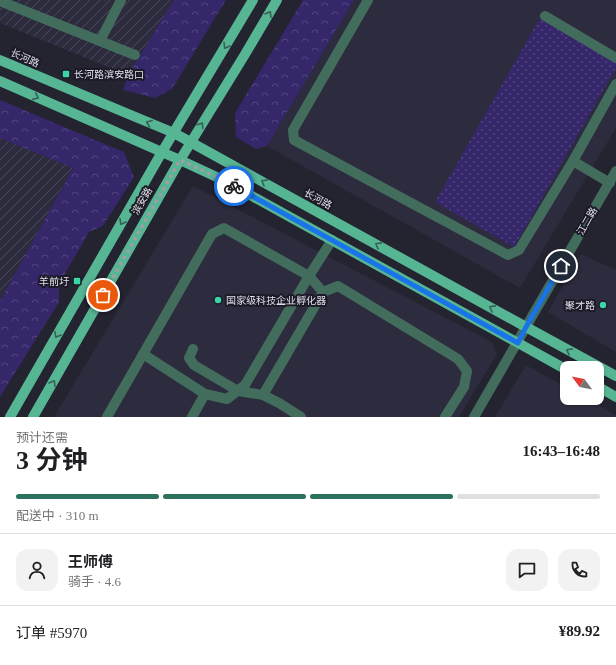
<!DOCTYPE html>
<html lang="zh">
<head>
<meta charset="utf-8">
<style>
  :root { --surface:#fff; --page:#f2f2f2; --text:#202124; --muted:#757577; --line:#e0e0e0; --accent:#2c725e }
  body { margin:0; font-family:"Times New Roman","Noto Sans SC",serif; background:var(--page); color:var(--text); height:100vh; display:flex; flex-direction:column; font-size:15px; white-space:nowrap }
  * { box-sizing:border-box; margin:0 }
  p { font-size:13px; color:var(--muted) }
  .icon { flex:none; width:22px; height:22px; fill:none; stroke:currentColor; stroke-width:2; stroke-linecap:round; stroke-linejoin:round }
  .map { position:relative; height:417px; overflow:hidden }
  .details { display:flex; flex-direction:column; background:var(--surface); flex:1 }
  .details>* { flex:none }
  .needle { width:26px; rotate:302deg }
  .controls { position:absolute; left:560px; top:361px; display:grid; gap:8px }
  .controls a { display:grid; place-items:center; width:44px; height:44px; border-radius:8px; background:var(--surface); box-shadow:0 1px 3px #0004; font-size:20px }
  .pin { position:absolute; display:grid; place-items:center; width:34px; height:34px; color:#fff; margin:-17px; border:2px solid #fff; border-radius:50%; box-shadow:0 1px 4px #0007 }
  .courier { position:absolute; display:grid; place-items:center; width:40px; height:40px; margin:-20px; border:3px solid #1a73e8; border-radius:50%; background:#fff; color:#222; box-shadow:0 1px 5px #0007 }
  .head em { font-style:normal; font-weight:700 }
  .head div { display:flex; flex-direction:column-reverse }
  .head { display:flex; align-items:center; justify-content:space-between; height:68px; padding:0 16px }
  h1 { font-size:26px; font-weight:700; line-height:30px }
  .bar { display:grid; grid-template-columns:repeat(4,1fr); gap:6px 4px; align-content:center; height:48px; padding:0 16px }
  .bar i { height:5px; border-radius:3px; background:var(--line) }
  .bar .current { background:var(--accent) }
  .bar p { grid-column:span 4 }
  .line { display:flex; align-items:center; gap:10px; padding:0 16px; border-top:1px solid var(--line) }
  .line div { flex:1 }
  .round { display:grid; place-items:center; flex:none; width:42px; height:42px; border-radius:12px; background:var(--page) }
  .map>svg:first-child { display:block }
  .built { fill:#2d2b3e }
  .industrial { fill:url(#industrial-furrows) }
  .grass { fill:url(#grass-dots) }
  .forest { fill:url(#forest-crowns) }
  .lines { fill:none; stroke-linecap:round; stroke-linejoin:round }
  .minor { stroke:#426d5c; stroke-width:10 }
  .major { stroke:#56b593; stroke-width:10 }
  .oneway { stroke:#366057 }
  .done { stroke:#9f9ea8; stroke-width:4; stroke-dasharray:0 7.2 }
  .route { stroke:#1a73e8; stroke-width:5 }
  .poi-dot { fill:#3ad4a5; stroke:#1b1a26; stroke-width:1.5 }
  .labels { text-anchor:middle; dominant-baseline:central; stroke-width:4; stroke-linejoin:round; paint-order:stroke }
  .street-label { font-size:10px; fill:#e1e0e9; stroke:#1b1a26 }
  .poi-label { font-size:10px; fill:#e1e0e9; stroke:#1b1a26; text-anchor:start }
</style>
</head>
<body>
<div class="map">
<svg width="616" height="417" viewBox="0 0 616 417">
  <defs>
    <pattern id="industrial-furrows" width="10" height="10" patternUnits="userSpaceOnUse"><rect width="10" height="10" fill="#2d2b3e"/><path d="M-1 1l2-2M0 10L10 0M9 11l2-2" fill="none" stroke="#4b495a"/></pattern>
    <pattern id="grass-dots" width="8" height="8" patternUnits="userSpaceOnUse"><rect width="8" height="8" fill="#36276b"/><path d="M2 2h.1M6 6h.1" fill="none" stroke="#534680" stroke-width="1.8" stroke-linecap="round"/></pattern>
    <pattern id="forest-crowns" width="20" height="18" patternUnits="userSpaceOnUse"><rect width="20" height="18" fill="#36276b"/><path d="M2 6a3 3 0 1 1 6 0M12 15a3 3 0 1 1 6 0" fill="none" stroke="#534680"/></pattern>
  </defs>
  <rect width="100%" height="100%" fill="#242330"/>
  <!-- built -->
  <g class="built">
    <path d="M354,0H616V128L520,288L267,146Z"/>
    <path d="M193,186L492,342L497,354L459,417H54Z"/>
    <path d="M581,254L616,270V352L548,312Z"/>
    <path d="M526,365L567,388V398H585L616,415V417H495Z"/>
  </g>
  <!-- industrial -->
  <g class="industrial">
    <path d="M0,0H174L128,75L0,23Z"/>
    <path d="M0,138L73,168L0,301Z"/>
  </g>
  <!-- grass -->
  <path class="grass" d="M540,18L616,61V68L514,247L435,202Z"/>
  <!-- forest -->
  <g class="forest">
    <path d="M174,0H226L172,89L155,98L123,90L128,75Z"/>
    <path d="M303,0H354L267,146L256,149L236,137L235,113Z"/>
    <path d="M0,100L124,152L134,177L103,226L89,232L59,284V302L0,397V301L73,168L0,138Z"/>
  </g>
  <g class="lines">
    <!-- minor -->
    <g class="minor">
      <path d="M368,0L293,130L294,140L508,255L519,250L573,161L616,84"/>
      <path d="M0,1L100,41L121,0"/>
      <path d="M545,16L616,58"/>
      <path d="M100,41L135,55"/>
      <path d="M573,161L610,183"/>
      <path d="M193,349L189,358L194,365L238,391L263,395"/>
      <path d="M143,354L205,394L227,399L245,385L309,276L332,240"/>
      <path d="M107,417L212,234L224,228L309,276L323,292"/>
      <path d="M192,417L205,394"/>
      <path d="M301,417L279,403L263,395L323,292L338,286L458,359L467,371L464,387L445,417"/>
      <path d="M474,417L616,171"/>
    </g>
    <!-- major -->
    <g class="major">
      <path d="M0,60L114,108L174,133L526,327L616,376"/>
      <path d="M0,81L180,160L223,180L567,370"/>
      <path d="M597,386L616,397"/>
      <path d="M10,417L162,152L253,0"/>
      <path d="M33,417L180,160L244,56L277,0"/>
    </g>
  </g>
  <!-- one-way arrows -->
  <defs><path id="oneway-chevron" d="M-2-3.5L2.5 0L-2 3.5" fill="none" stroke-width="1.6" stroke-linecap="round" stroke-linejoin="round"/></defs>
  <g class="oneway">
    <use href="#oneway-chevron" transform="translate(269 14) rotate(-59)"/>
    <use href="#oneway-chevron" transform="translate(226 46) rotate(121)"/>
    <use href="#oneway-chevron" transform="translate(36 97) rotate(24)"/>
    <use href="#oneway-chevron" transform="translate(149 123) rotate(-158)"/>
    <use href="#oneway-chevron" transform="translate(201 125) rotate(-58)"/>
    <use href="#oneway-chevron" transform="translate(264 182) rotate(-151)"/>
    <use href="#oneway-chevron" transform="translate(122 222) rotate(120)"/>
    <use href="#oneway-chevron" transform="translate(378 245) rotate(-151)"/>
    <use href="#oneway-chevron" transform="translate(492 308) rotate(-151)"/>
    <use href="#oneway-chevron" transform="translate(57 335) rotate(120)"/>
    <use href="#oneway-chevron" transform="translate(569 351) rotate(-152)"/>
    <use href="#oneway-chevron" transform="translate(53 383) rotate(-60)"/>
  </g>
  <g class="lines">
    <!-- done -->
    <path class="done" d="M103,295L180,160L223,180L234,186"/>
    <!-- route -->
    <path class="route" d="M234,186L518,343L526,327L561,266"/>
  </g>
  <!-- markers -->
  <g class="poi-dot">
    <rect x="62" y="70" width="8" height="8" rx="2"/>
    <rect x="73" y="277" width="8" height="8" rx="2"/>
    <circle cx="218" cy="300" r="4"/>
    <circle cx="603" cy="305" r="4"/>
  </g>
  <g class="labels">
    <!-- street labels -->
    <g class="street-label">
      <text transform="translate(25 58) rotate(24)">长河路</text>
      <text transform="translate(318 199) rotate(29)">长河路</text>
      <text transform="translate(142 201) rotate(-60)">滨安路</text>
      <text transform="translate(587 221) rotate(-60)">江二路</text>
    </g>
    <!-- poi labels -->
    <g class="poi-label">
      <text x="74" y="74">长河路滨安路口</text>
      <text x="69" y="281" text-anchor="end">羊前圩</text>
      <text x="226" y="300">国家级科技企业孵化器</text>
      <text x="595" y="305" text-anchor="end">聚才路</text>
    </g>
  </g>
</svg>
<div class="controls">
<a><svg class="needle" viewBox="-14 -14 28 28"><path d="M0-13l5 13h-10z" fill="#e53935"/><path d="M0 13l5-13h-10z" fill="#757577"/></svg></a>
</div>
<div class="pin" style="left:103px;top:295px;background:#ea580c"><svg class="icon" aria-label="bag" viewBox="0 0 24 24"><path d="M5 8h14l-1 12H6zM9 8a3 3 0 0 1 6 0"/></svg></div>
<div class="pin" style="left:561px;top:266px;background:#1f2937"><svg class="icon" aria-label="home" viewBox="0 0 24 24"><path d="M3 11l9-7 9 7M6 9v11h12V9"/></svg></div>
<div class="courier" style="left:234px;top:186px"><svg class="icon" aria-label="bike" viewBox="0 0 24 24"><circle cx="6" cy="16" r="4"/><circle cx="18" cy="16" r="4"/><path d="M6 16l4-8h5l3 8M10 8l3 8H6M13 5h3"/></svg></div>
</div>
<section class="details">
<div class="head"><div><h1>3 分钟</h1><p>预计还需</p></div><em>16:43–16:48</em></div>
<div class="bar"><i class="current"></i><i class="current"></i><i class="current"></i><i></i><p>配送中 · 310 m</p></div>
<div class="line" style="height:72px"><a class="round"><svg class="icon" aria-label="person" viewBox="0 0 24 24"><circle cx="12" cy="8" r="4"/><path d="M4 21q1-7 8-7t8 7"/></svg></a><div><b>王师傅</b><p>骑手 · 4.6</p></div><a class="round"><svg class="icon" aria-label="chat" viewBox="0 0 24 24"><path d="M4 5h16v11H9l-5 4z"/></svg></a><a class="round"><svg class="icon" aria-label="phone" viewBox="0 0 24 24"><path d="M5 4h4l2 5-3 2q2 4 5 5l2-3 5 2v4C11 20 4 13 5 4z"/></svg></a></div>
<div class="line" style="height:52px"><div>订单 #5970</div><b>¥89.92</b></div>
</section>
</body>
</html>
